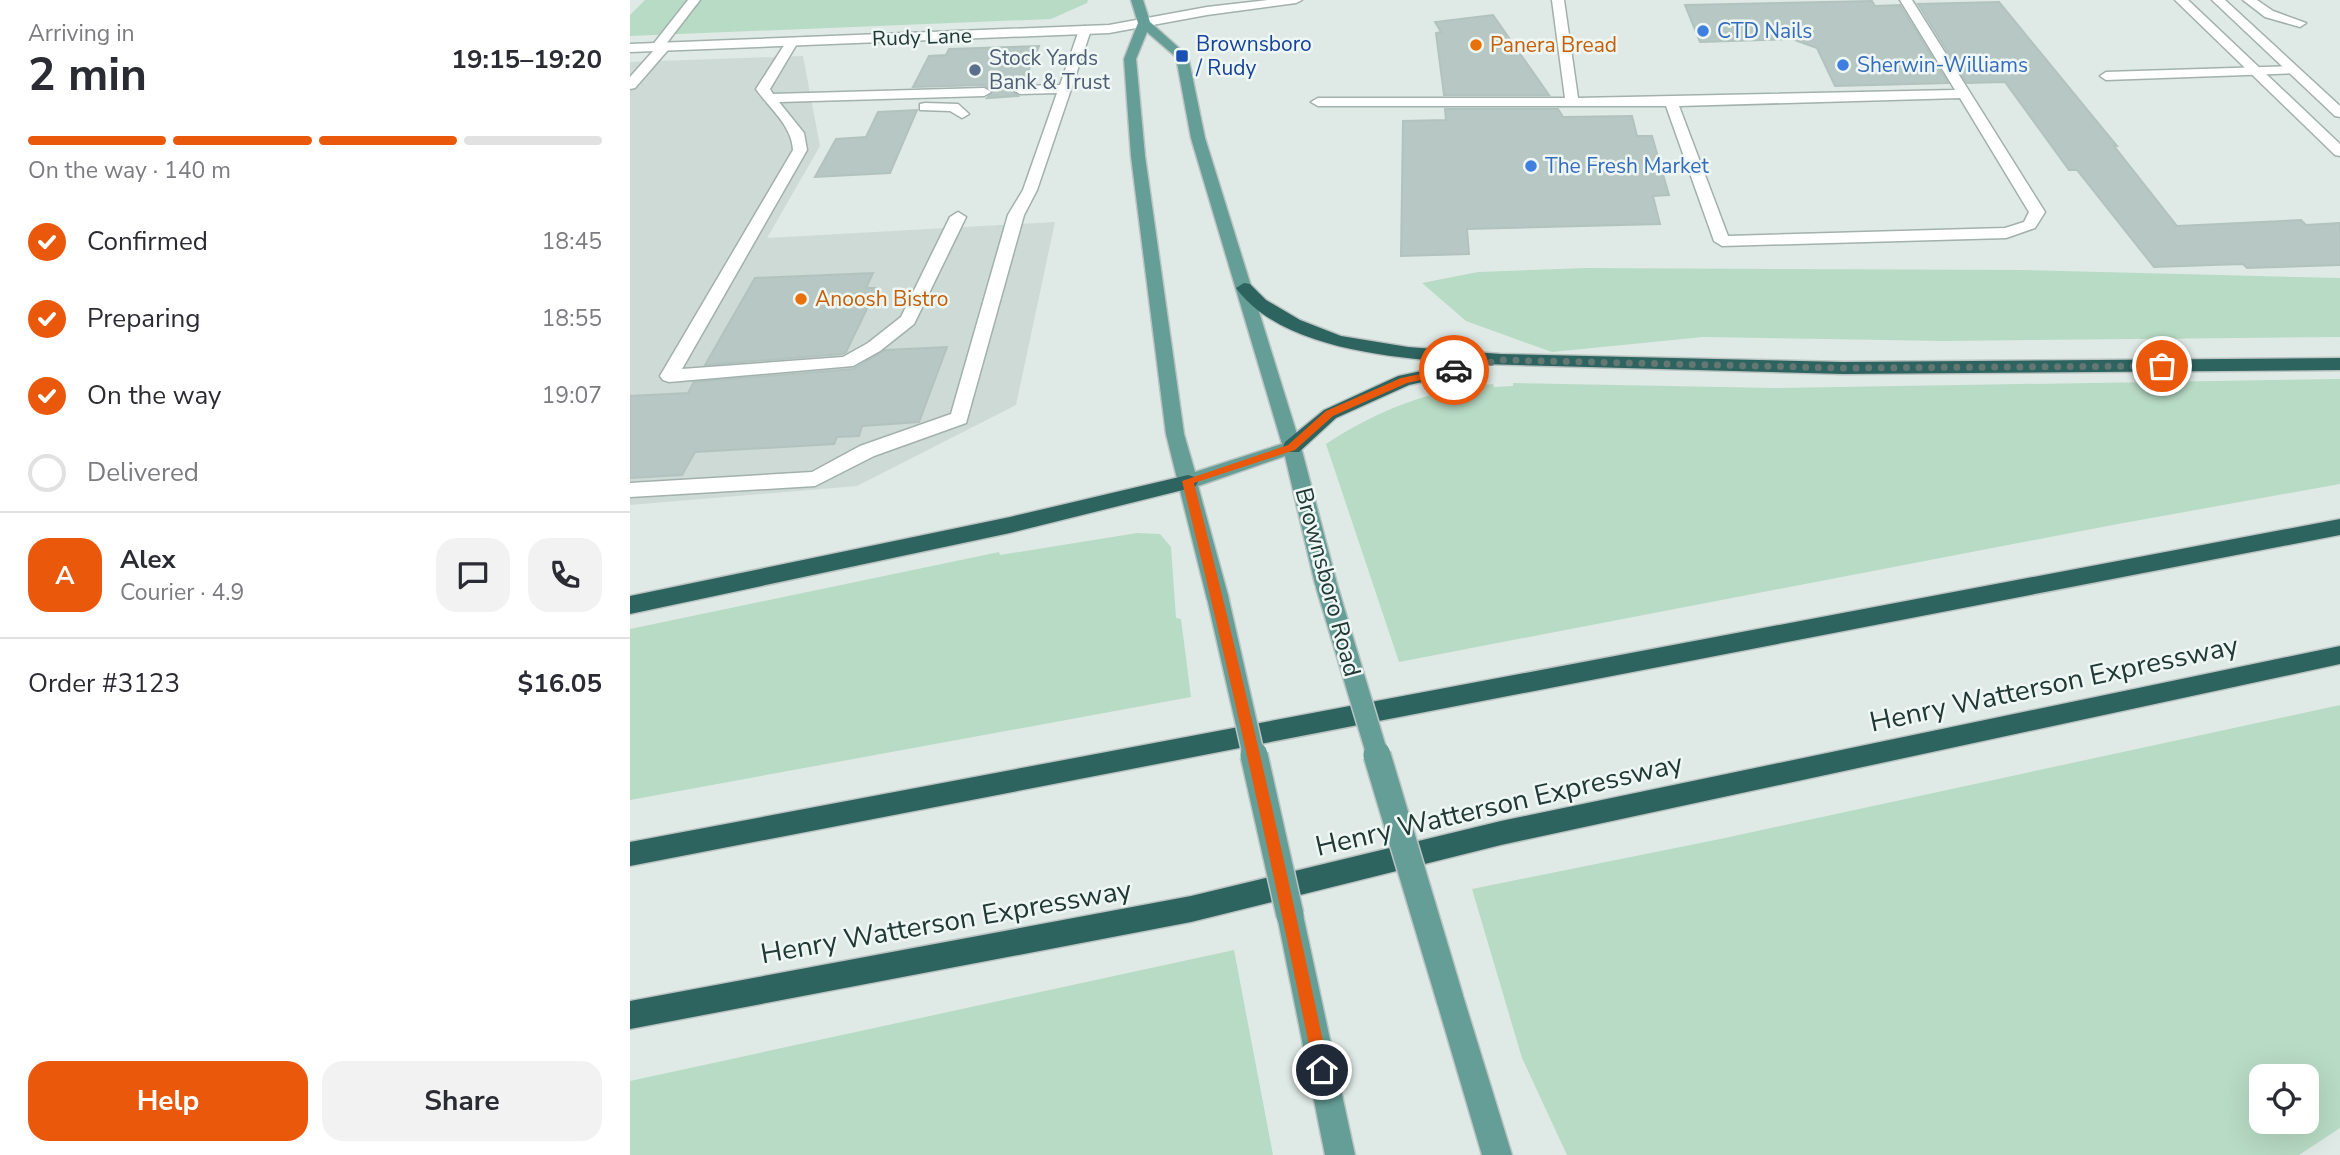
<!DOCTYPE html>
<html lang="en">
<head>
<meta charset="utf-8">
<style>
  :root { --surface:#fff; --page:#f2f2f3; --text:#2b2b33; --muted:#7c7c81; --line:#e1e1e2; --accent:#ea580c }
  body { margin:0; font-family:"Nunito Sans",sans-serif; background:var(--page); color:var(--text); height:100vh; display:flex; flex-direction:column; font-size:26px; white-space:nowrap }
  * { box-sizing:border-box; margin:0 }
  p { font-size:23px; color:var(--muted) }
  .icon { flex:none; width:38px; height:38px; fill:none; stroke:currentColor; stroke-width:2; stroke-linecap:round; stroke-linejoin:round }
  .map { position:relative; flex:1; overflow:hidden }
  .drawer { display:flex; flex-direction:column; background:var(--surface); width:630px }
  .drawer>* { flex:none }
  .fabs { position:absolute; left:1619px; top:1064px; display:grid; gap:14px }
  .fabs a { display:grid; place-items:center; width:70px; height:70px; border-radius:14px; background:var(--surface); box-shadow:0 7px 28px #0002; font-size:35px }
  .pin { position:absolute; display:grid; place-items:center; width:60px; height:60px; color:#fff; margin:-30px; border:4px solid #fff; border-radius:50%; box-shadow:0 2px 7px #0007 }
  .courier { position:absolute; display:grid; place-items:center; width:70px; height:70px; margin:-35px; border:5px solid #ea580c; border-radius:50%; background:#fff; color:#222; box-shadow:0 2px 9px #0007 }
  .overview em { font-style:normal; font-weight:700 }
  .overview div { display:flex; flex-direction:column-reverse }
  .overview { display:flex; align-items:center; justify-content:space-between; height:119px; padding:0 28px }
  h1 { font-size:46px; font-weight:700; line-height:52px }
  .bar { display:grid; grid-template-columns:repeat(4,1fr); gap:10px 7px; align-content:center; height:84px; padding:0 28px }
  .bar i { height:9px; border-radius:5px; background:var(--line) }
  .bar .active { background:var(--accent) }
  .bar p { grid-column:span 4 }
  .line { display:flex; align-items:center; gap:18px; padding:0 28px; border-top:2px solid var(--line) }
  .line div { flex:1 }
  .round { display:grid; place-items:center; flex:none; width:74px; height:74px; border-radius:21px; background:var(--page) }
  ol { padding:0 28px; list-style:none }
  li { display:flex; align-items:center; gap:21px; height:77px }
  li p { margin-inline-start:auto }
  li .icon { padding:7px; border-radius:50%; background:var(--accent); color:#fff; stroke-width:4 }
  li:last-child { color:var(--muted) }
  li i { width:38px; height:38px; border:4px solid var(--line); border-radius:50% }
  .button { display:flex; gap:14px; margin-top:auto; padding:14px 28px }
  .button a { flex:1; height:80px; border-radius:21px; background:var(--accent); color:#fff; font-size:28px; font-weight:700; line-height:80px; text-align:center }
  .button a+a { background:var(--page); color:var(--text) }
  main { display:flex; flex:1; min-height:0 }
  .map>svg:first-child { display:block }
  .built { fill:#cddad5 }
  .green { fill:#b8dbc5; fill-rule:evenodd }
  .building { fill:#b7c7c3; stroke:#b2c3be; stroke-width:2 }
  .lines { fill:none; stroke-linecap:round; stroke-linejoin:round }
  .lane-casing { stroke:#a2b1ad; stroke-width:3 }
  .street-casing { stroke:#a2b1ad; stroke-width:3 }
  .primary-casing { stroke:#bcc4c2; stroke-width:3 }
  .highway-casing { stroke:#bcc4c2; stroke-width:3 }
  .lane { fill:#fff; fill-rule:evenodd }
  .street { fill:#fff; fill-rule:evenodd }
  .primary { fill:#649e96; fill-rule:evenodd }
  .highway { fill:#2d6460; fill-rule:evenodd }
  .primary-bridge-far1-casing { stroke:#bcc4c2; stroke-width:24; stroke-linecap:butt }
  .primary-bridge-casing { stroke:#bcc4c2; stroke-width:30; stroke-linecap:butt }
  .primary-bridge-far1 { stroke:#649e96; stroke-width:21 }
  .primary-bridge { stroke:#649e96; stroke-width:27 }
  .route { fill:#ea580c }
  .done { stroke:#647773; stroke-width:7; stroke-dasharray:0 12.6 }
  .shop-dot { fill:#3f7fe0; stroke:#eff7f4; stroke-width:2.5 }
  .food-dot { fill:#e8710a; stroke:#eff7f4; stroke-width:2.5 }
  .transit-dot { fill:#1a4fb4; stroke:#eff7f4; stroke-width:2.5 }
  .service-dot { fill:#5c6f8a; stroke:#eff7f4; stroke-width:2.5 }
  .labels { text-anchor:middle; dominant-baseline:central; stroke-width:5; stroke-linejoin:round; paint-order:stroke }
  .far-shop-label { font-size:21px; fill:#366cbe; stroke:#eff7f4; text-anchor:start }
  .far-street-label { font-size:21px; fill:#213935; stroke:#eff7f4 }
  .far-transit-label { font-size:21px; fill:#164399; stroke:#eff7f4; text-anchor:start }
  .far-food-label { font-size:21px; fill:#c56008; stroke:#eff7f4; text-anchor:start }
  .far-service-label { font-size:21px; fill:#4e5e75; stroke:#eff7f4; text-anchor:start }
  .street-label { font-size:24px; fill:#213935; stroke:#eff7f4 }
  .near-street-label { font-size:28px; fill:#213935; stroke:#eff7f4 }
</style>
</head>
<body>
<main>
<section class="drawer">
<div class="overview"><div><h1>2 min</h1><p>Arriving in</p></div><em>19:15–19:20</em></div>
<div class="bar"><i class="active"></i><i class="active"></i><i class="active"></i><i></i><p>On the way · 140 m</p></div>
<ol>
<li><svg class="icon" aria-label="check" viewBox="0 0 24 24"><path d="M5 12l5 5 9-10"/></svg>Confirmed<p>18:45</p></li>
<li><svg class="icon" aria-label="check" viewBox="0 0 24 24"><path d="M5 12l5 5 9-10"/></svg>Preparing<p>18:55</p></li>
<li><svg class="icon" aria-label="check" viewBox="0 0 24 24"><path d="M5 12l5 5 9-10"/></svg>On the way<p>19:07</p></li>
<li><i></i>Delivered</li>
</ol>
<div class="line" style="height:126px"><b class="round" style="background:var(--accent);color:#fff">A</b><div><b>Alex</b><p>Courier · 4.9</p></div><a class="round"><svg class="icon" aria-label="chat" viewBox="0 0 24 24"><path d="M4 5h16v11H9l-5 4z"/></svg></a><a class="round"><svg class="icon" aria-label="phone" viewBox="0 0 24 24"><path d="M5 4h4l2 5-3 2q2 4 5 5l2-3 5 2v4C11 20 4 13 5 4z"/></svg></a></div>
<div class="line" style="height:91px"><div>Order #3123</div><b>$16.05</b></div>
<div class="button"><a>Help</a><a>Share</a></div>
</section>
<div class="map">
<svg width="1710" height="1155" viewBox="0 0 1710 1155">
  <rect width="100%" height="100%" fill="#dfeae6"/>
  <!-- built -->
  <path class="built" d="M173,56L190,146L137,238L425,222L386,405L227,486L0,505V62Z"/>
  <!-- green -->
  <g class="green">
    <path d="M15,0H458L457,3L421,19L0,36V15Z"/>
    <path d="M956,268L1393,270L1710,278V337L1314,341L1073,337L922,352L836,321L792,283L848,272Z"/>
    <path d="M1710,379V484L1488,524L769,662L696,444C748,410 801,389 863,384L864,387L883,386V383L1145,388Z"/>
    <path d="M507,533L530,534L541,547L546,618L551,619L561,697L0,800V629L369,552L370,555Z"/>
    <path d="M1710,705V1128L1669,1155H937L892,1058L842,889L1095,838ZM1631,1076H1676V1122H1631Z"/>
    <path d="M604,950L643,1155H0V1081Z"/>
  </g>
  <!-- building -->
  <g class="building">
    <path d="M1242,1L1245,6L1270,5L1318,83L1205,86L1187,48L1162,39L1070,42L1055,5Z"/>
    <path d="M1369,2L1487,146H1484L1547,226L1671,220L1676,225L1710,223V265L1617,268L1613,264L1524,267L1447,170H1439L1375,82L1337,83L1288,4Z"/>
    <path d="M863,15L919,95H814L806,33L811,32L805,22Z"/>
    <path d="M409,46L393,83L381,89L388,96L357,98L363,91L354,85L283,87L299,56L316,55L319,49Z"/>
    <path d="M815,109H928L933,117L1002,116L1007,136H1022L1039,195L1023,196L1030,224L837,229L839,254L771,256L773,121L816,120Z"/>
    <path d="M287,110L260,173L185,177L206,139L236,137L248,112Z"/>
    <path d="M243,273L236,288H247L216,352L212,354L75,365L125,278Z"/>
    <path d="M317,347L289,422L232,426L229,436L207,437L204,444L65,452L52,475L0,478V396L58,393L64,382L223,369L255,350Z"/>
  </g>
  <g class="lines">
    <defs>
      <g id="lane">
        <path d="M58,0H70L36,44L40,47L38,50L5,88L0,89V77L24,50L21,47Z"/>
        <path d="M922,0H934L948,98L1325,90L1270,0H1282L1415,212L1405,228L1376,238L1092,246L1084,241L1036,106H688L681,102L688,98H935ZM1330,98L1399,212L1394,222L1375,228L1098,236L1049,106Z"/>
        <path d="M455,26L461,30L407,190L394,215L336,423L244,456L185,486L0,497V483L182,472L230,446L321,414L378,215L393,190L427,93L390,94L383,90L390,86L430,85L449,30Z"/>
        <path d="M162,38L168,42L140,89L143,94L354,88L361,92L354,96L149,102L174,133L177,150L52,369L213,357L238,343L271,317L320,217L328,212L336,217L284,324L250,351L223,366L39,382L33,380L30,376L163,150C162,125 138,107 126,89L158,39Z"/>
        <path d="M1664,66L1670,70L1669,73L1476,80L1470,76L1476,72Z"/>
        <path d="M295,103L328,104L339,114L332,118L320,111L290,110V104Z"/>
      </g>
      <g id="street">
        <path d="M638,0H672L666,3L577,15L479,33L0,52V44L479,25L577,7Z"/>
        <path d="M1545,0H1558L1710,144V156L1705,155Z"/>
        <path d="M1582,0H1595L1710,106V117L1705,116Z"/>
        <path d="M1613,0H1627L1643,11L1676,23L1670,27L1635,17Z"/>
      </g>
      <g id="primary">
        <path d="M501,0H513L520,22L558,56L575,138L671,447L707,584L703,590L696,592L689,590L685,584L655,456L568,486L599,599L596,605L588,608L580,605L577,599L536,434L501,156L494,59L508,23ZM517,32L546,57L561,138L652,444L565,472L554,434L515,156L506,59Z"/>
        <path d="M660,902L669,906L673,915L725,1155H695L647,915L651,906Z"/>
        <path d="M820,985L830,989L834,999L882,1155H852L806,999L810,989Z"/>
      </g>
      <g id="highway">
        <path d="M614,283L620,284L636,300L670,320L711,336L778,347L871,354L1213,362L1710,358V370L1213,374L853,364L851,369L779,385L706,418L669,452H655L653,447L655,442L694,410L768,376L829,363C760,357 651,349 606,288Z"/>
        <path d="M558,475L565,477L568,482L565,487L380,533L0,614V596L380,517Z"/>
        <path d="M1710,519V535L0,866V842Z"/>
        <path d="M1710,646V664L871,845L561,922L0,1029V1001L561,896L871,821Z"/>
      </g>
    </defs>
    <!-- lane casing -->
    <use href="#lane" class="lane-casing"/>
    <!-- street casing -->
    <use href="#street" class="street-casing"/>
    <!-- primary casing -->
    <use href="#primary" class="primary-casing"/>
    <!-- highway casing -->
    <use href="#highway" class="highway-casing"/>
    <!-- lane -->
    <use href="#lane" class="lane"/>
    <!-- street -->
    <use href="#street" class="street"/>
    <!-- primary -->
    <use href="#primary" class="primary"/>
    <!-- highway -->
    <use href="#highway" class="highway"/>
    <defs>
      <g id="primary-bridge-far1">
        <path d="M696,584L748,757"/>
        <path d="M588,599L624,757"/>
      </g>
      <g id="primary-bridge">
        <path d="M624,755L660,915"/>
        <path d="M747,755L820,999"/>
      </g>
    </defs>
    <!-- primary-bridge-far1 casing -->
    <use href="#primary-bridge-far1" class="primary-bridge-far1-casing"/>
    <!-- primary-bridge casing -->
    <use href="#primary-bridge" class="primary-bridge-casing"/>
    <!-- primary-bridge-far1 -->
    <use href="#primary-bridge-far1" class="primary-bridge-far1"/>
    <!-- primary-bridge -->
    <use href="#primary-bridge" class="primary-bridge"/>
  </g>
  <!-- route -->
  <path class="route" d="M824,367H827V372L777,383L703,416L665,450L564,483C614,678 658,874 699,1070L697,1076L692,1078L686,1076L684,1070C644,873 601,677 552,481L658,445L696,411L771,378Z"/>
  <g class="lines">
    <!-- done -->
    <path class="done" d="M824,370L871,360L1213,368L1532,366"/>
  </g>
  <!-- markers -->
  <g class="shop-dot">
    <circle cx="1073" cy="31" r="7"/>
    <circle cx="1213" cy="65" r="7"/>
    <circle cx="901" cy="166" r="7"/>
  </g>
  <g class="food-dot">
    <circle cx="846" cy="45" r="7"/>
    <circle cx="171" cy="299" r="7"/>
  </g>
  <rect class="transit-dot" x="545" y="49" width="14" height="14" rx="3.5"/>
  <circle class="service-dot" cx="345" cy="70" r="7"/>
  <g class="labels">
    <!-- far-shop labels -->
    <g class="far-shop-label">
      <text x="1087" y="31">CTD Nails</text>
      <text x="1227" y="65">Sherwin-Williams</text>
      <text x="915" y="166">The Fresh Market</text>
    </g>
    <!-- far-street labels -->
    <g class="far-street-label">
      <text transform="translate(292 37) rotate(-2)">Rudy Lane</text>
    </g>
    <!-- far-transit labels -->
    <g class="far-transit-label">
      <text x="566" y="44">Brownsboro<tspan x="566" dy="24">/ Rudy</tspan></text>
    </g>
    <!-- far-food labels -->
    <g class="far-food-label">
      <text x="860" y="45">Panera Bread</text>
      <text x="185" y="299">Anoosh Bistro</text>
    </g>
    <!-- far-service labels -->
    <g class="far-service-label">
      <text x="359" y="58">Stock Yards<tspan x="359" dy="24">Bank &amp; Trust</tspan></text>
    </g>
    <!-- street labels -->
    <g class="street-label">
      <text transform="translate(698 582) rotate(75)">Brownsboro Road</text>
    </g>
    <!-- near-street labels -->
    <g class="near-street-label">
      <text transform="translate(1424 684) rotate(-12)">Henry Watterson Expressway</text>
      <text transform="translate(869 805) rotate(-13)">Henry Watterson Expressway</text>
      <text transform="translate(316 922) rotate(-10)">Henry Watterson Expressway</text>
    </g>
  </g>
</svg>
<div class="fabs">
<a><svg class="icon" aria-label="locate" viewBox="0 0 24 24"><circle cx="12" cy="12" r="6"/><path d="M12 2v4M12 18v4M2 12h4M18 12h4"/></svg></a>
</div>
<div class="pin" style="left:1532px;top:366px;background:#ea580c"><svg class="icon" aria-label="bag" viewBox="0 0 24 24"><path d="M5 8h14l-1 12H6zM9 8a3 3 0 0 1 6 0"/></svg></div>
<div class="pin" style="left:692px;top:1070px;background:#1f2937"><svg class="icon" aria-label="home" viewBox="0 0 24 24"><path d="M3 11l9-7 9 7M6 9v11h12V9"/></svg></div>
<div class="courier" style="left:824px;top:370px"><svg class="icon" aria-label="car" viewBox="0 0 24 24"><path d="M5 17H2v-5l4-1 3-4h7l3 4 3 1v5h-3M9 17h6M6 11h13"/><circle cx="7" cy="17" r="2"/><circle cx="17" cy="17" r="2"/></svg></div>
</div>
</main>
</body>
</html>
